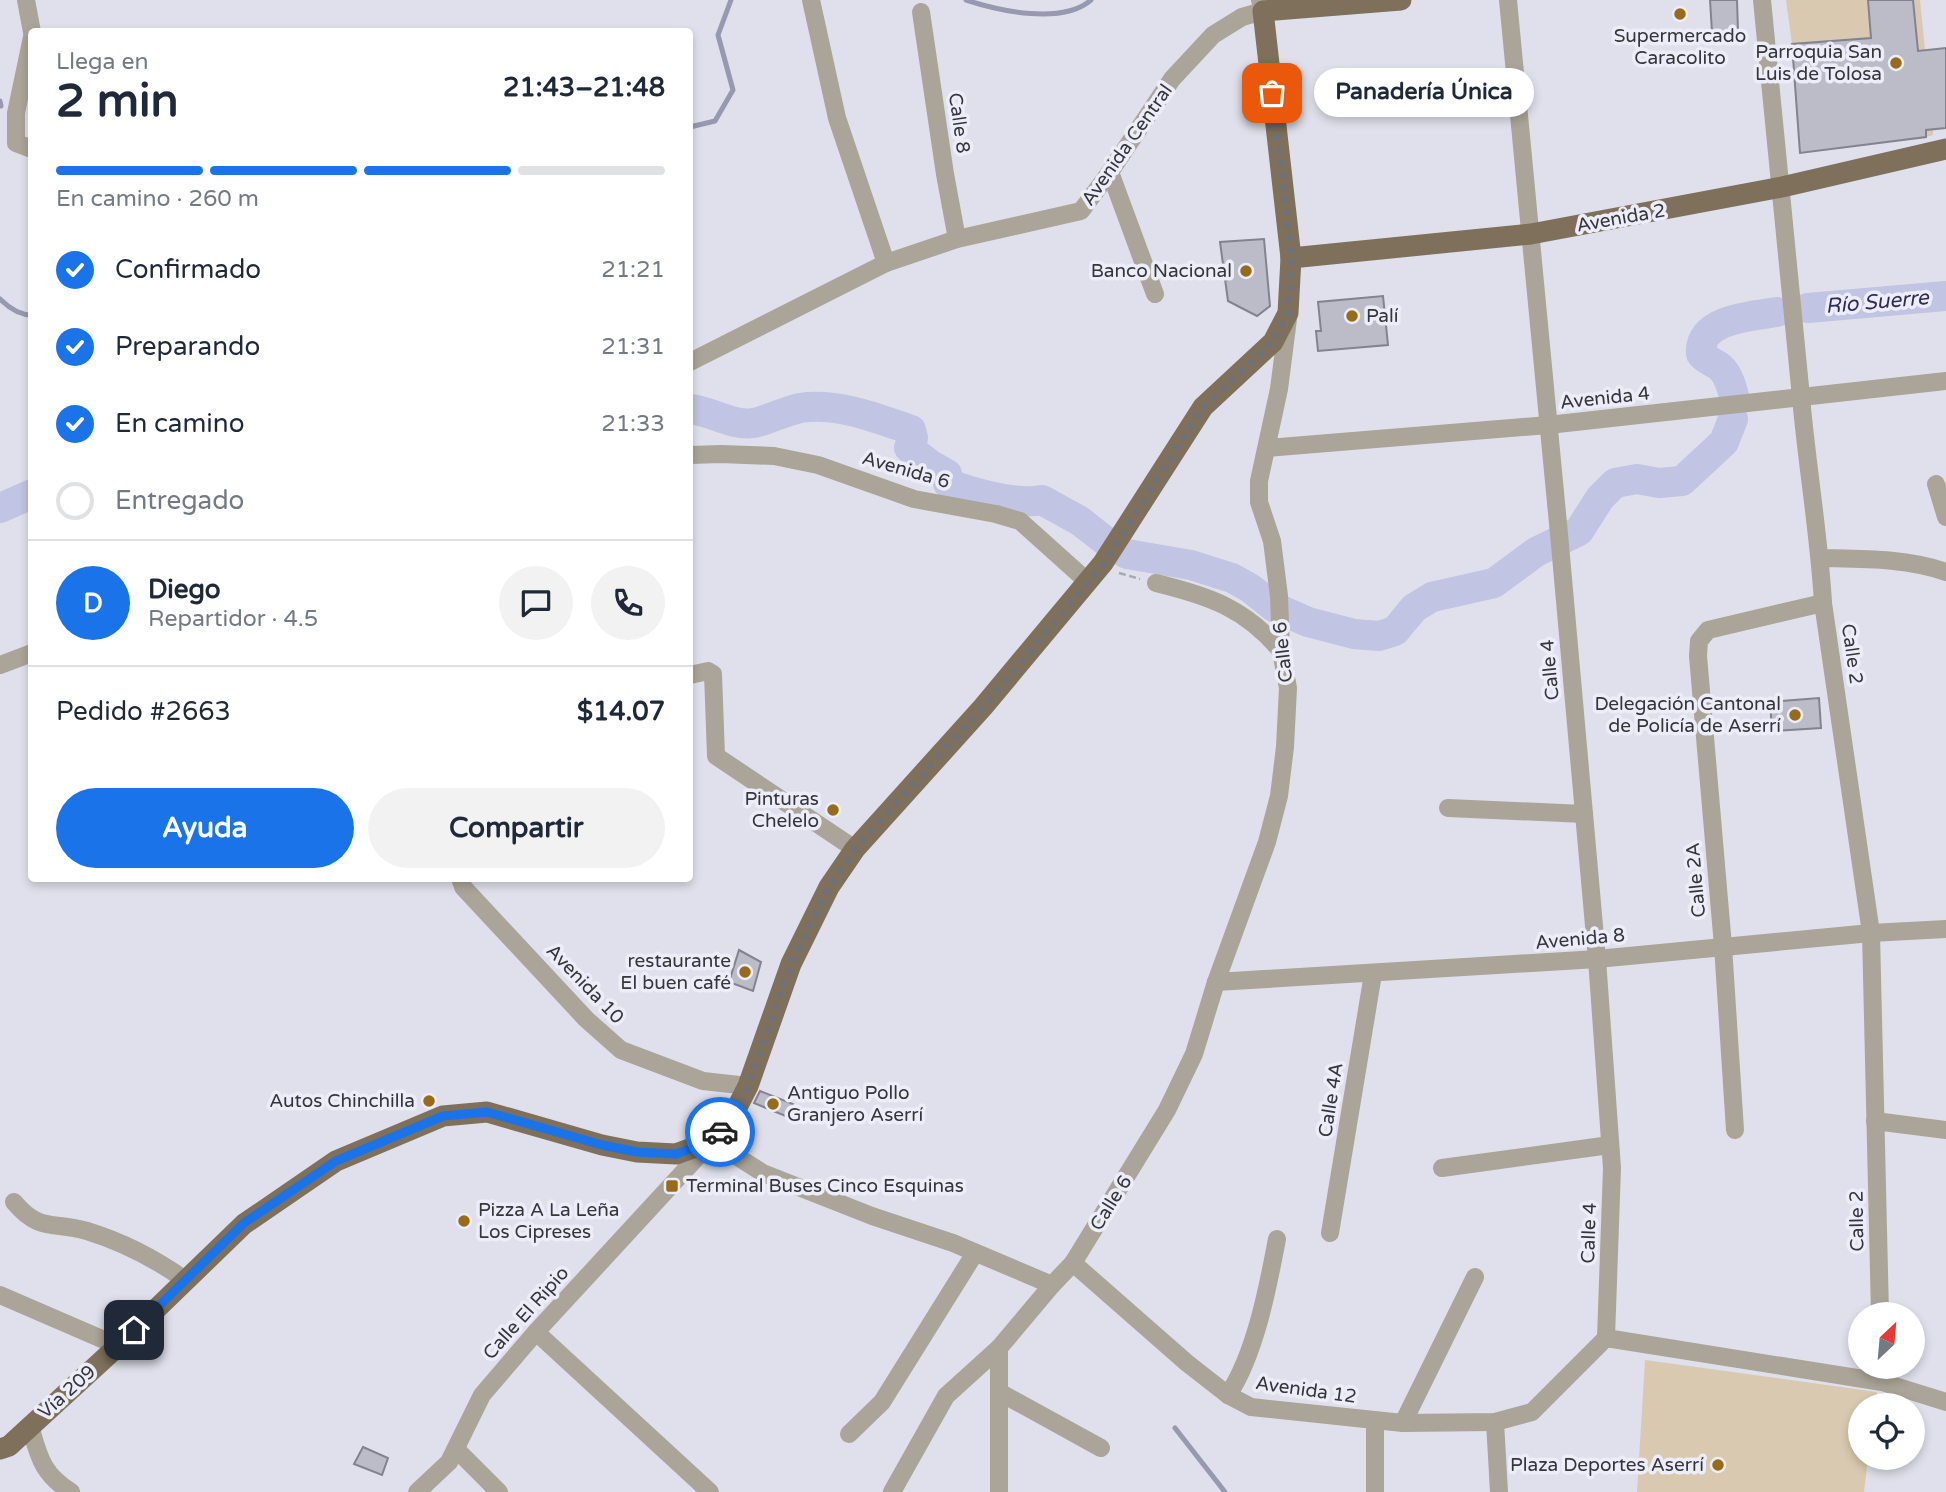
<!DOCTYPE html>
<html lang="es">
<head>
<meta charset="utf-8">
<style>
  :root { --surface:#fff; --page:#f2f2f3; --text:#1f2937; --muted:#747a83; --line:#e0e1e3; --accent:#1a73e8 }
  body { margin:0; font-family:"Varela Round",sans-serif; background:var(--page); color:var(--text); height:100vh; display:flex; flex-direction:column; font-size:26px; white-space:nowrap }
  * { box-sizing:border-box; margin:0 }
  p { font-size:23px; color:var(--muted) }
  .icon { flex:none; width:38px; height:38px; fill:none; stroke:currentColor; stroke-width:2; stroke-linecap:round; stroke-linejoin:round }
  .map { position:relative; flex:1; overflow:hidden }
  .panel { position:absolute; left:28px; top:28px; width:665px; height:854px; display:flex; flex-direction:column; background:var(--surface); border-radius:7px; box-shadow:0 4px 10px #0003 }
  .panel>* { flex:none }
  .needle { width:46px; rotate:26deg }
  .controls { position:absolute; left:1848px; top:1302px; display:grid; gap:14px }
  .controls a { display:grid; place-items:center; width:77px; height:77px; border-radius:50%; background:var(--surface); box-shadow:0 4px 10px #0003; font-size:35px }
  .pin { position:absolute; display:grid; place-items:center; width:60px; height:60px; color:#fff; margin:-30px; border-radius:14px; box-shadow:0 4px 10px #0006 }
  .courier { position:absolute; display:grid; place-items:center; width:70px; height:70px; margin:-35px; border:5px solid #1a73e8; border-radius:50%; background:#fff; color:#222; box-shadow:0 2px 9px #0007 }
  .bubble { position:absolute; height:49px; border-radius:24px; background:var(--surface); box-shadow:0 4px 10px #0003; font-size:23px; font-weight:800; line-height:49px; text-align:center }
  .summary em { font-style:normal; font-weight:800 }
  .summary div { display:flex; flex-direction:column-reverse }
  .summary { display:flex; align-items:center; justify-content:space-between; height:119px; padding:0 28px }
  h1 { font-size:46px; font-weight:800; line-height:52px }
  .bar { display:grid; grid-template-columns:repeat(4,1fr); gap:10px 7px; align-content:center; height:84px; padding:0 28px }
  .bar i { height:9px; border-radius:5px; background:var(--line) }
  .bar .active { background:var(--accent) }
  .bar p { grid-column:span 4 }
  .line { display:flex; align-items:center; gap:18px; padding:0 28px; border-top:2px solid var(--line) }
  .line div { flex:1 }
  .round { display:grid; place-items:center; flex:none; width:74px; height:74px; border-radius:37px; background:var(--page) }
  ol { padding:0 28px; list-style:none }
  li { display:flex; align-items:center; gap:21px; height:77px }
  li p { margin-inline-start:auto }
  li .icon { padding:7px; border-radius:50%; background:var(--accent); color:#fff; stroke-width:4 }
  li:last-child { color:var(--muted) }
  li i { width:38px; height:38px; border:4px solid var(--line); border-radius:50% }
  .cta { display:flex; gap:14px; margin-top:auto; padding:14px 28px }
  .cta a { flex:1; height:80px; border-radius:42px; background:var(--accent); color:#fff; font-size:28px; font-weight:800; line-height:80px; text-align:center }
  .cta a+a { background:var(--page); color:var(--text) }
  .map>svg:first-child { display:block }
  .green { fill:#d9c9b1 }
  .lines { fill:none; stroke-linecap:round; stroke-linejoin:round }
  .stream { stroke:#9799b0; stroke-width:5 }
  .river { stroke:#c1c4e2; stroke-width:30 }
  .building { fill:#bbbcc8; stroke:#82838e; stroke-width:2 }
  .path { stroke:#a8a8b1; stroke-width:2.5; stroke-dasharray:7 3.5; stroke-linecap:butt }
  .minor { stroke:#aba498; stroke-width:18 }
  .major { stroke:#7e705b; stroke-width:21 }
  .done { stroke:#707178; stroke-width:7; stroke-dasharray:0 12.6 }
  .route { stroke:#1a73e8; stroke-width:9 }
  .poi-dot { fill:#976b19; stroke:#ecedf9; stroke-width:2.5 }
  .labels { text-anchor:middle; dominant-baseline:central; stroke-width:7; stroke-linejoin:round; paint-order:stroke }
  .poi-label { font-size:19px; fill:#35353a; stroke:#ecedf9; text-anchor:end }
  .street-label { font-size:19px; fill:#35353a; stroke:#ecedf9 }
  .water-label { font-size:21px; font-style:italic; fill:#2c2c55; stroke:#ecedf9 }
</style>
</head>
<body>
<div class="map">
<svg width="1946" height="1492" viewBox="0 0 1946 1492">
  <rect width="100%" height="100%" fill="#dfe0eb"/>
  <!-- green -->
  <g class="green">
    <path d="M1786,0H1868L1878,126L1792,44Z"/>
    <path d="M1913,0H1920L1933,129V135L1926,137Z"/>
    <path d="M1645,1360L1877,1392L1875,1405H1860V1458H1868L1864,1492H1637Z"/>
  </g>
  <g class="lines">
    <!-- stream -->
    <g class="stream">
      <path d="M966,0C1000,11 1062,25 1091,0"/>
      <path d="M0,101L1,106"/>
      <path d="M690,127L715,121L733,90L718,35L731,0"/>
      <path d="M0,299C8,307 20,315 32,315"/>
      <path d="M1175,1428L1225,1492"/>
    </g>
    <!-- river -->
    <g class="river">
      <path d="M1808,308L1946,296"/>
      <path d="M1735,400C1732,388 1729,375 1720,367C1714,362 1707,361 1701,354C1698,319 1751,316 1777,312"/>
      <path d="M690,409C711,411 732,426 753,423C764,422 785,411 800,408C836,402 877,418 911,430L913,438L909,448L931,465L947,474L948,483C970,493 1019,505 1042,500L1080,521L1108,543L1127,554L1191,565L1232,578L1250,588L1274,607L1308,622L1354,634L1379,636L1395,631L1414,608L1432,597L1494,583L1536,552L1579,531L1600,498L1615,483L1637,479L1659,483L1682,481L1724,442L1733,419"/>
      <path d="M0,508L32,494"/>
    </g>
  </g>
  <!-- building -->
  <g class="building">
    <path d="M1710,0H1737L1738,31L1712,32Z"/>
    <path d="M1868,0H1913L1918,51L1946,48V128L1926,130V137L1800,153L1792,44L1871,38Z"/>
    <path d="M1264,239L1270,306L1257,316L1228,301L1220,242Z"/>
    <path d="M1383,296L1388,345L1318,351L1316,331H1321L1318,302Z"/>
    <path d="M1819,698L1821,728L1772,731L1770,702Z"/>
    <path d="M739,950L761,962L753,991L729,982Z"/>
    <path d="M760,1091L793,1104L788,1117L754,1103Z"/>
    <path d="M363,1447L388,1458L382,1475L354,1464Z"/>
  </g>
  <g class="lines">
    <!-- path -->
    <path class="path" d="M1119,573L1140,579"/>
    <!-- minor -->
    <g class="minor">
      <path d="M26,0L32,32"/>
      <path d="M811,0L837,118L886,263"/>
      <path d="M1508,0L1559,534L1597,959L1612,1168L1606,1338"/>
      <path d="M1762,0C1776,132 1787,265 1801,397C1807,466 1819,534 1823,603L1871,933L1880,1314"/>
      <path d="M921,12L945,174L957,239"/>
      <path d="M32,37L16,113V143L32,149"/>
      <path d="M1110,172L1155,294"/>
      <path d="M690,362L886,263L957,239L1081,211L1110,172L1172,79L1213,35L1242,17L1263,11L1260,0"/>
      <path d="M1267,448L1548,425L1946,381"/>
      <path d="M690,455L721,454L774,456L818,465L914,499L996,514L1020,521L1088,582"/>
      <path d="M1936,484L1946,517"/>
      <path d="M1820,558C1862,559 1906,558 1946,572"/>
      <path d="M1156,583C1209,596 1245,608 1281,651"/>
      <path d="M0,665L32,653"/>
      <path d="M690,675L708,671L713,674L716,756L855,849"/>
      <path d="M1448,808L1584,814"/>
      <path d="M460,878L463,887L586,1019L621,1050L703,1081L748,1086"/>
      <path d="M1216,982L1597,959L1871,933L1946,929"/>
      <path d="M1875,1121L1946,1130"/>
      <path d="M1735,1130L1723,946L1698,656L1699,641L1708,630L1823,603"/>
      <path d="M1442,1168L1610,1145"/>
      <path d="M14,1202C40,1233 53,1221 87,1231C123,1242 154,1258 185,1280"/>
      <path d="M1330,1233L1373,974"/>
      <path d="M1073,1263L1167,1110L1194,1054L1216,982L1267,842L1279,796L1285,747L1288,688L1281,651L1279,596L1272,541L1259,502V481L1279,389L1288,319"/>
      <path d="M0,1295L118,1346"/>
      <path d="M536,1332L710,1492"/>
      <path d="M1606,1338L1882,1382L1946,1402"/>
      <path d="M999,1392L1101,1448"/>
      <path d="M1228,1395C1255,1355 1268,1287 1277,1239"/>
      <path d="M1375,1420V1492"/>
      <path d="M1495,1422L1499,1492"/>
      <path d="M1403,1423L1475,1277"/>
      <path d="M30,1426C39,1457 42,1474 71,1492"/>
      <path d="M849,1434L882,1402L975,1253"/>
      <path d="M456,1449L499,1492"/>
      <path d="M417,1492L449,1462L482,1395L536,1332L712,1141L763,1173L872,1216L953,1243L1052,1285L1073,1263L1187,1363L1228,1395L1251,1407L1403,1423L1495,1422L1532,1412L1606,1338"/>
      <path d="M892,1492L946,1396L999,1348"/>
      <path d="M999,1492V1348L1052,1285"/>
    </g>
    <!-- major -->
    <g class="major">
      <path d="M1291,258L1531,234L1782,187L1946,149"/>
      <path d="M0,1449L9,1446L118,1346L244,1224L336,1161L443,1116L487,1112L602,1145L637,1152L676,1154L712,1141L729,1123L748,1086L791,964L829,887L855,849L983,707L1103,563L1203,407L1273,342L1288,313L1291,258L1263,11L1401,0"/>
    </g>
  </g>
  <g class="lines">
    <!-- done -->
    <path class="done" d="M720,1132L729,1123L748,1086L791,964L829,887L855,849L983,707L1104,563L1203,407L1273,342L1288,313L1292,258L1272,93"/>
    <!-- route -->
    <path class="route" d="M134,1330L244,1223L336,1161L443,1116L487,1112L602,1145L637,1152L676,1154L712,1141L720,1132"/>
  </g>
  <!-- markers -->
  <g class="poi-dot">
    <circle cx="1680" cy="14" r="7"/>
    <circle cx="1896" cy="63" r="7"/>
    <circle cx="1246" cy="271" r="7"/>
    <circle cx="1352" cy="316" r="7"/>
    <circle cx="1795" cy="715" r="7"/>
    <circle cx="833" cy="810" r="7"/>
    <circle cx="745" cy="972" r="7"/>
    <circle cx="429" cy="1101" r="7"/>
    <circle cx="773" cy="1104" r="7"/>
    <rect x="665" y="1179" width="14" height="14" rx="3.5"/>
    <circle cx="464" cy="1221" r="7"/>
    <circle cx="1718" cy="1465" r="7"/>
  </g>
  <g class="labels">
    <!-- poi labels -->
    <g class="poi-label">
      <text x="1680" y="36" text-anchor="middle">Supermercado<tspan x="1680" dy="22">Caracolito</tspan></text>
      <text x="1882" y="52">Parroquia San<tspan x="1882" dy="22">Luis de Tolosa</tspan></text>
      <text x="1232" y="271">Banco Nacional</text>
      <text x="1366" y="316" text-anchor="start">Palí</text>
      <text x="1781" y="704">Delegación Cantonal<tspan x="1781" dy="22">de Policía de Aserrí</tspan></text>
      <text x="819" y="799">Pinturas<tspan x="819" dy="22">Chelelo</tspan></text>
      <text x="731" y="961">restaurante<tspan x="731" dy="22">El buen café</tspan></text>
      <text x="787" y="1093" text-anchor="start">Antiguo Pollo<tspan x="787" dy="22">Granjero Aserrí</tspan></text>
      <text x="415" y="1101">Autos Chinchilla</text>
      <text x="686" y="1186" text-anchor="start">Terminal Buses Cinco Esquinas</text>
      <text x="478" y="1210" text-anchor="start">Pizza A La Leña<tspan x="478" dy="22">Los Cipreses</tspan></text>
      <text x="1704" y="1465">Plaza Deportes Aserrí</text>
    </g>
    <!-- street labels -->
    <g class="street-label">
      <text transform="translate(959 123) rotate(82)">Calle 8</text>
      <text transform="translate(1127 145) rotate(-55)">Avenida Central</text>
      <text transform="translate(1621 218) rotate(-10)">Avenida 2</text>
      <text transform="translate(1605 398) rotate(-6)">Avenida 4</text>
      <text transform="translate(906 470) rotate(16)">Avenida 6</text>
      <text transform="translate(1283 652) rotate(-96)">Calle 6</text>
      <text transform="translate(1852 654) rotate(82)">Calle 2</text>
      <text transform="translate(1550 670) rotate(-95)">Calle 4</text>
      <text transform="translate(1696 880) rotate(-95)">Calle 2A</text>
      <text transform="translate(1580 939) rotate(-5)">Avenida 8</text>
      <text transform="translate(585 984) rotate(46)">Avenida 10</text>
      <text transform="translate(1331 1100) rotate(-81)">Calle 4A</text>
      <text transform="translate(1111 1203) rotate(-58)">Calle 6</text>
      <text transform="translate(1857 1221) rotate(-91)">Calle 2</text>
      <text transform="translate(1589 1233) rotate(-88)">Calle 4</text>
      <text transform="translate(526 1313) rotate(-48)">Calle El Ripio</text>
      <text transform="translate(1306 1390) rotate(8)">Avenida 12</text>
      <text transform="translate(67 1392) rotate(-42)">Vía 209</text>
    </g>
    <!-- water labels -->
    <g class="water-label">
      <text transform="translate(1877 302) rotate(-5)">Río Suerre</text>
    </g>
  </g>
</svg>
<div class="controls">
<a><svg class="needle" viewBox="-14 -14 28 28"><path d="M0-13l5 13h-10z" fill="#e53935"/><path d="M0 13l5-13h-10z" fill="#747a83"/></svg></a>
<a><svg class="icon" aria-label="locate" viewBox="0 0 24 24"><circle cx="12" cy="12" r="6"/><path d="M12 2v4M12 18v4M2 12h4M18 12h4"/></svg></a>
</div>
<div class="pin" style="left:1272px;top:93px;background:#ea580c"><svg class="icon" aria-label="bag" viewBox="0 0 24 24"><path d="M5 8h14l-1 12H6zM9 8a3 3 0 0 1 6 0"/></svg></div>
<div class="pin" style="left:134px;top:1330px;background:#1f2937"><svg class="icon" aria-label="home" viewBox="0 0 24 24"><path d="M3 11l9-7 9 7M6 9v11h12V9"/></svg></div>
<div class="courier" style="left:720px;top:1132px"><svg class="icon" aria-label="car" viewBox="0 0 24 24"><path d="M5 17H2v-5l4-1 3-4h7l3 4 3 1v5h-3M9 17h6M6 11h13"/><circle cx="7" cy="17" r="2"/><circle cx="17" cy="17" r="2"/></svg></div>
<div class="bubble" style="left:1314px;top:68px;width:220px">Panadería Única</div>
<section class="panel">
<div class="summary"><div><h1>2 min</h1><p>Llega en</p></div><em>21:43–21:48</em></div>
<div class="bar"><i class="active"></i><i class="active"></i><i class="active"></i><i></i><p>En camino · 260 m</p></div>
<ol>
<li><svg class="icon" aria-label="check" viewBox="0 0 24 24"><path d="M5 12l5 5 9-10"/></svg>Confirmado<p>21:21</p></li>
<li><svg class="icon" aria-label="check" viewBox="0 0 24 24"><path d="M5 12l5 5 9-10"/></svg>Preparando<p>21:31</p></li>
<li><svg class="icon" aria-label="check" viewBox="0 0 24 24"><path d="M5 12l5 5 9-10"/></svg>En camino<p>21:33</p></li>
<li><i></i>Entregado</li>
</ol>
<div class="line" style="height:126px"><b class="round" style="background:var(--accent);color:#fff">D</b><div><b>Diego</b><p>Repartidor · 4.5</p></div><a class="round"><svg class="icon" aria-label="chat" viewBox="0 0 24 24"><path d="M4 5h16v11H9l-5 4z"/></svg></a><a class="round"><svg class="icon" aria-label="phone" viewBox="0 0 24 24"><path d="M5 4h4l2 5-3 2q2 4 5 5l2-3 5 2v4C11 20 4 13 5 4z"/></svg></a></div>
<div class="line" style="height:91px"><div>Pedido #2663</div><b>$14.07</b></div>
<div class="cta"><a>Ayuda</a><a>Compartir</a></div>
</section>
</div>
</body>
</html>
